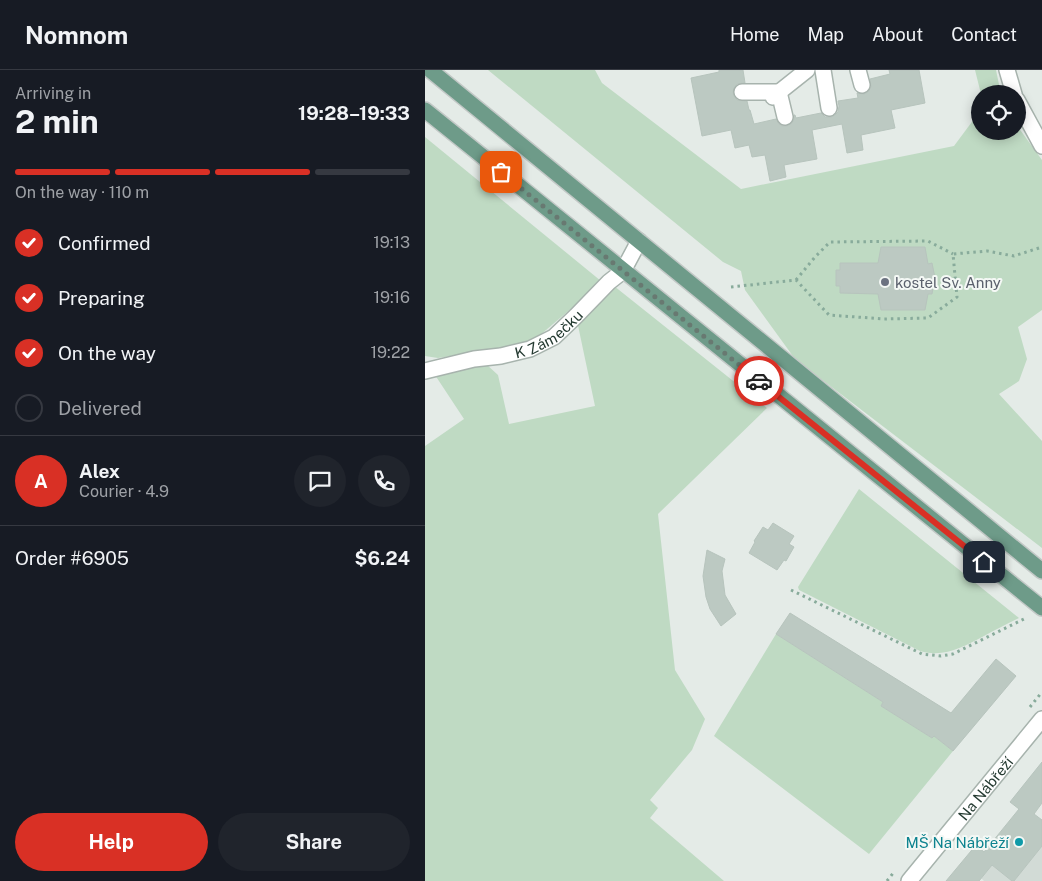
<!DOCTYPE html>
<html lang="en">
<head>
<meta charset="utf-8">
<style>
  :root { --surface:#171b24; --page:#20242c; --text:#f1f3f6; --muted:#9ea1a6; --line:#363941; --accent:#d93025 }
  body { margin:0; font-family:"Public Sans",sans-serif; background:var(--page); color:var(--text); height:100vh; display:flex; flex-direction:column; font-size:19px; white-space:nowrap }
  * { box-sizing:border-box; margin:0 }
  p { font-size:16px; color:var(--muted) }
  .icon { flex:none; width:28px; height:28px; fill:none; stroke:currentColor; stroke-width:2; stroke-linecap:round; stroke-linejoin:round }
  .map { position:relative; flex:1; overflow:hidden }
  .drawer { display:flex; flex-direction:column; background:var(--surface); width:425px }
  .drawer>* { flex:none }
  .buttons { position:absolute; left:546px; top:15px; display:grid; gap:10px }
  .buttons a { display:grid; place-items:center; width:55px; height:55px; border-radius:50%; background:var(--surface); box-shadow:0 2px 12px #0003; font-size:25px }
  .pin { position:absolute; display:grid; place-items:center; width:42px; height:42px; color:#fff; margin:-21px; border-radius:10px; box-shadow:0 2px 8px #0006 }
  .courier { position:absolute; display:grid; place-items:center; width:50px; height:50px; margin:-25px; border:4px solid #d93025; border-radius:50%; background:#fff; color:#222; box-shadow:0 1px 6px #0007 }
  .summary em { font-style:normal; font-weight:700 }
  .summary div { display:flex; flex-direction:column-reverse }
  .summary { display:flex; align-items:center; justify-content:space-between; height:85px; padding:0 15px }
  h1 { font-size:32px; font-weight:700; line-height:38px }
  .bar { display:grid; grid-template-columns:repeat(4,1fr); gap:8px 5px; align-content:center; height:60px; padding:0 15px }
  .bar i { height:6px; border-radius:4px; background:var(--line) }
  .bar .active { background:var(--accent) }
  .bar p { grid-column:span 4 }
  .line { display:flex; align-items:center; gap:12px; padding:0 15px; border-top:1px solid var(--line) }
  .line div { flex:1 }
  .round { display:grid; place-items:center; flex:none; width:52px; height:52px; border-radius:26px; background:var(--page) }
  ol { padding:0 15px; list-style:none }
  li { display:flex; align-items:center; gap:15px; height:55px }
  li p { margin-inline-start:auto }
  li .icon { padding:5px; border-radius:50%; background:var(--accent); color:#fff; stroke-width:4 }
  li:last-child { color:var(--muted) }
  li i { width:28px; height:28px; border:2px solid var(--line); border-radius:50% }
  .primary-button { display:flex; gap:10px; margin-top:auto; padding:10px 15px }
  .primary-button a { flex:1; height:58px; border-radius:30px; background:var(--accent); color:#fff; font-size:20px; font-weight:700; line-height:58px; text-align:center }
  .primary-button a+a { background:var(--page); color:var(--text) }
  header { display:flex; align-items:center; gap:30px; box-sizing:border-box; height:70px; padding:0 25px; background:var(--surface); border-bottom:1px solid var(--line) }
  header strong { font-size:24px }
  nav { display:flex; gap:28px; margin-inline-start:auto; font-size:18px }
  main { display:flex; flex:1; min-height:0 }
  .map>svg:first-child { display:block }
  .built { fill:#d2dbd6 }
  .green { fill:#bfdac3 }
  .building { fill:#bcc9c2; stroke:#b7c4bd }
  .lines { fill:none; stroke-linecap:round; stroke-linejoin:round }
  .minor-casing { stroke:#a7b3ad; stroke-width:18 }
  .major-casing { stroke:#c2c8c6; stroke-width:18 }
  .path { stroke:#88ab9b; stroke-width:3; stroke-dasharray:2.5 4; stroke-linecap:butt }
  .minor { stroke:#fff; stroke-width:15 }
  .major { stroke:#6e9b89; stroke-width:15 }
  .done { stroke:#687971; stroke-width:5; stroke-dasharray:0 9 }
  .route { stroke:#d93025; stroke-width:6 }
  .worship-dot { fill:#6b7280; stroke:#f4f8f5; stroke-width:2 }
  .culture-dot { fill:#0f9aa8; stroke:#f4f8f5; stroke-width:2 }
  .labels { text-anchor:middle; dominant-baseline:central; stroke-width:4; stroke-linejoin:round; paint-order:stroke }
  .worship-label { font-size:15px; fill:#5b616d; stroke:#f4f8f5; text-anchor:start }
  .street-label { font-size:15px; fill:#253b32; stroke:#f4f8f5 }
  .culture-label { font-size:15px; fill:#0d838f; stroke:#f4f8f5; text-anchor:end }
</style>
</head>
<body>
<header>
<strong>Nomnom</strong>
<nav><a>Home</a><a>Map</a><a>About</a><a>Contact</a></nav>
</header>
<main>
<section class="drawer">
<div class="summary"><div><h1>2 min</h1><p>Arriving in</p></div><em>19:28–19:33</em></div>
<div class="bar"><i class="active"></i><i class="active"></i><i class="active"></i><i></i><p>On the way · 110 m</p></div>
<ol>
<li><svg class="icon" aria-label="check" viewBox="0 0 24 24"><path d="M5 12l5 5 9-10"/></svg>Confirmed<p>19:13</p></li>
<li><svg class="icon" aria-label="check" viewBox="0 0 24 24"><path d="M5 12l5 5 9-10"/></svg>Preparing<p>19:16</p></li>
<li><svg class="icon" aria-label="check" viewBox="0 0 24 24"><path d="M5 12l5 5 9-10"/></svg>On the way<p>19:22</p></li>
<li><i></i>Delivered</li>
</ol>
<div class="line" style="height:90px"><b class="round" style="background:var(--accent);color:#fff">A</b><div><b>Alex</b><p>Courier · 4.9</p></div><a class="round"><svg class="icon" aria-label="chat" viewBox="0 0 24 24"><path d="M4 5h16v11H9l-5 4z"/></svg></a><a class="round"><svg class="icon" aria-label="phone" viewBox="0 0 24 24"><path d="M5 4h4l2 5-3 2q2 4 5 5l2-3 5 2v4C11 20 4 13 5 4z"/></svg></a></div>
<div class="line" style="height:65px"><div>Order #6905</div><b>$6.24</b></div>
<div class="primary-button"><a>Help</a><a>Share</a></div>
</section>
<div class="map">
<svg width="617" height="811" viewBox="0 0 617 811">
  <rect width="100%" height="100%" fill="#e4ebe7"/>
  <!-- built -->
  <g class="built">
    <path d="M617,776V811H589Z"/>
    <path d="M567,795L587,811H559L556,808Z"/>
  </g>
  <!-- green -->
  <g class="green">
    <path d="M63,0H170L177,13L316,119L529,76L555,41V61H592L593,57L617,90V240L593,257L602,289L594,311L574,324L617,371V478L370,289L320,220L316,201L298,192Z"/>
    <path d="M550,0H571L576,24H556Z"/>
    <path d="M0,67L176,211L148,237L114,266L94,275L13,288L0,286Z"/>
    <path d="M184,212L342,338L233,444L250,600L280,649L267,680L225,730L233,738L225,748L299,811H0V376L39,349L10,305L43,297L61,294L73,305L84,354L170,336L151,246Z"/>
    <path d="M434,419L594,548C582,554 570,560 559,566C538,577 519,588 495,581L374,520L373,517Z"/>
    <path d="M351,564L458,632L456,636L507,668L509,666L528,681L444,784L289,666Z"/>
  </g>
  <!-- building -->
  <g class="building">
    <path d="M294,0H318L320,13L312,14L309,18L308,22L309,26L312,30L322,31L324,40H325L329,54L351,49L354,54L357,56H362L367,53L369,49V45H370L371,48L396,43L400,47H406L410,45L413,42L414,36L413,31L433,28L432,23L439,24L443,22L446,17L445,9L465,4L464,0H494L500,33L466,40L470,58L436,65L438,80L422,83L417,54L387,60L392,89L359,95L361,107L345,111L340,85L327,87L324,75L310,78L306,60L277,66L266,8L294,2Z"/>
    <path d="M456,177H500L503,194L507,193L510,208L507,224H503L500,240H456L453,224L415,223V216H411V200H415V193H453Z"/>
    <path d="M348,453L369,466L364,474L369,477L361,491L359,490L352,500L324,483L330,472L329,471L338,457L343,460Z"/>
    <path d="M282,480L300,489L297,501L300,525L311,544L296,556L285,539L281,527L278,506Z"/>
    <path d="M365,543L526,643L571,589L591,606L528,681L509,666L507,668L456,636L458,632L351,564Z"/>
    <path d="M617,692V733L609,744L617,750V776L589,811H587L567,795L554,811H521L551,775L559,782L594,739L585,732Z"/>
  </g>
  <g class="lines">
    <defs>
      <g id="minor">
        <path d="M398,0L404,38"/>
        <path d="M433,0L437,15"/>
        <path d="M582,0L589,24"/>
        <path d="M317,22H354L360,47"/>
        <path d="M348,27L382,0"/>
        <path d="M592,30L617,76"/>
        <path id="s1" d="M0,301L49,289L76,286L105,279L129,267L151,246L184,212L198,201L214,171"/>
        <path id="s2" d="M484,811L617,649"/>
      </g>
      <g id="major">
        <path d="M5,0L617,501"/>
        <path d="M0,40L617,538"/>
      </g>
    </defs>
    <!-- minor casing -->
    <use href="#minor" class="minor-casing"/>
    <!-- major casing -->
    <use href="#major" class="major-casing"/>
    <!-- path -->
    <g class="path">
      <path d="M371,210L390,187L405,172L503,171L528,184"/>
      <path d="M306,217L371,210L404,245L459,249L503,248L532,227L528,184L562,181L589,186L617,177"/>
      <path d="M366,520L497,584L516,586L528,584L601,548"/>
      <path d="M605,637L617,622"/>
      <path d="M462,811L469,802"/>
    </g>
    <!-- minor -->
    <use href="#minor" class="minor"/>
    <!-- major -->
    <use href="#major" class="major"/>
  </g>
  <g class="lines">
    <!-- done -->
    <path class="done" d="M76,102L334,311"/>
    <!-- route -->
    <path class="route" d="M334,311L559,492"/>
  </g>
  <!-- markers -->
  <circle class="worship-dot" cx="460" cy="212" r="5"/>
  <circle class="culture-dot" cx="594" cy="772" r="5"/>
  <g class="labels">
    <!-- worship labels -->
    <g class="worship-label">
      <text x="470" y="212">kostel Sv. Anny</text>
    </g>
    <!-- street labels -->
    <g class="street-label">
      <text stroke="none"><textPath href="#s1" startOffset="131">K Zámečku</textPath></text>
      <text stroke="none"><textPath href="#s2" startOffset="120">Na Nábřeží</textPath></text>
    </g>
    <!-- culture labels -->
    <g class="culture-label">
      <text x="584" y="772">MŠ Na Nábřeží</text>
    </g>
  </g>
</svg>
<div class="buttons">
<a><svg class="icon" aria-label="locate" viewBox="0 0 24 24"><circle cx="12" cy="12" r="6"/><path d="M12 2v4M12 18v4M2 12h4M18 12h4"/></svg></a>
</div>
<div class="pin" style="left:76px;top:102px;background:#ea580c"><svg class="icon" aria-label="bag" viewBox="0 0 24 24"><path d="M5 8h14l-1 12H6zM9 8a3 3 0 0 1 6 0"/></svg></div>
<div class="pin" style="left:559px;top:492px;background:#1f2937"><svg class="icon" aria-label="home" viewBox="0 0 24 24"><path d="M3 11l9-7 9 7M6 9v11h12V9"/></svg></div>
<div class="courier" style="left:334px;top:311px"><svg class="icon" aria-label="car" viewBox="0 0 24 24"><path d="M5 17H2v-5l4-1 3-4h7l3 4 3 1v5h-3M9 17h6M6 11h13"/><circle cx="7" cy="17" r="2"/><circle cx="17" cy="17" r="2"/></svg></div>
</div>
</main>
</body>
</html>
